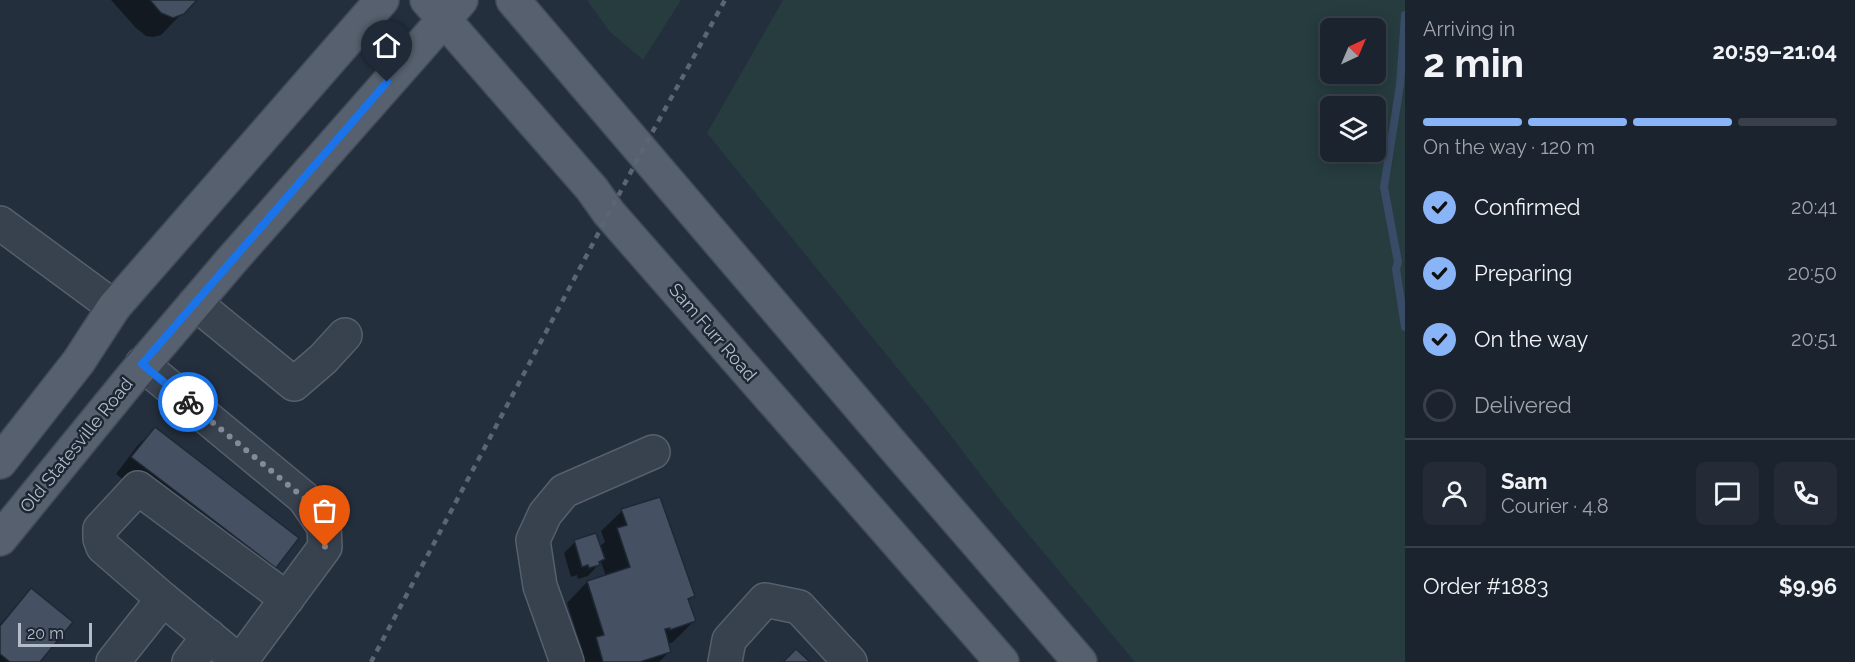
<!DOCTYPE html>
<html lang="en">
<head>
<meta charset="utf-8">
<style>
  :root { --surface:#1b232e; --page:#242b36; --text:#f1f3f6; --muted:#a0a4aa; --line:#39404a; --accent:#8ab4f8 }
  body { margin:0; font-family:Raleway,sans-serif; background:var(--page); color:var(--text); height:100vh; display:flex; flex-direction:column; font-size:22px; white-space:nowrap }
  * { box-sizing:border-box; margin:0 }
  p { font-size:20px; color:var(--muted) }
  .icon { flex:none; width:33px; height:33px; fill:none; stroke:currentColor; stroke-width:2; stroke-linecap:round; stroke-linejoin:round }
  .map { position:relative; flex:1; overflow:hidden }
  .drawer { display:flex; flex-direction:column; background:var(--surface); width:450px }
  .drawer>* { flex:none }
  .needle { width:39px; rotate:44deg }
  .tools { position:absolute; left:1320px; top:18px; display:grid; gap:12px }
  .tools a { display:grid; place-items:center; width:66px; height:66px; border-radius:9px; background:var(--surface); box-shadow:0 3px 15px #0003,0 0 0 2px var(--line); font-size:30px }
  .scale { position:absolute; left:18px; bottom:15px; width:74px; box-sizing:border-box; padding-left:6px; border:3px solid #b4bcc9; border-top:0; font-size:16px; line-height:21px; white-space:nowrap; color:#b4bcc9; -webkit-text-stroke:4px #1d2633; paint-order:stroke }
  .pin { position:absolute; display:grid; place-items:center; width:51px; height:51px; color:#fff; margin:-62px -26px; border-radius:50% 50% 50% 0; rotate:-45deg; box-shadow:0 0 6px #0007 }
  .pin .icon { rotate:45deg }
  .courier { position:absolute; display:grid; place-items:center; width:60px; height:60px; margin:-30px; border:4px solid #1a73e8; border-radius:50%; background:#fff; color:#222; box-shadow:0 2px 8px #0007 }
  .headline em { font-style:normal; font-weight:700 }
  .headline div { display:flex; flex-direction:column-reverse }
  .headline { display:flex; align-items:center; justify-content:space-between; height:102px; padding:0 18px }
  h1 { font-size:39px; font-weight:700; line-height:45px }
  .bar { display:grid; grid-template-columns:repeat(4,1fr); gap:9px 6px; align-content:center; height:72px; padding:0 18px }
  .bar i { height:8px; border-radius:4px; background:var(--line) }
  .bar .active { background:var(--accent) }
  .bar p { grid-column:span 4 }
  .line { display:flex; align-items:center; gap:15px; padding:0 18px; border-top:2px solid var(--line) }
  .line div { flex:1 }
  .round { display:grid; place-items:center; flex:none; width:63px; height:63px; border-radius:9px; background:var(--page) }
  ol { padding:0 18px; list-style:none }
  li { display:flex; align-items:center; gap:18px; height:66px }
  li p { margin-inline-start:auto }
  li .icon { padding:6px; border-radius:50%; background:var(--accent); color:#111; stroke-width:4 }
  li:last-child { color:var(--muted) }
  li i { width:33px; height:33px; border:3px solid var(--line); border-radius:50% }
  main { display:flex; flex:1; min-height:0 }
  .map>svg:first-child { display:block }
  .green { fill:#263c3f; fill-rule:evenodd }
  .shadow { fill:#0007 }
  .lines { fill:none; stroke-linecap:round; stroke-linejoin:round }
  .stream { stroke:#394c67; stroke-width:8 }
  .building { fill:#455162; stroke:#1f2835; stroke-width:1.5 }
  .minor-casing { stroke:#565f6c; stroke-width:36 }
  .major-casing { stroke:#414a57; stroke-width:36 }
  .minor { stroke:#38414e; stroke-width:33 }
  .major { stroke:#56606e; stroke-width:33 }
  .rail { stroke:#5a6575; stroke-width:4.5; stroke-dasharray:6 6; stroke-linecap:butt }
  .done { stroke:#828b98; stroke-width:6; stroke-dasharray:0 10.8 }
  .route { stroke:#1a73e8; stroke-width:8 }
  .labels { text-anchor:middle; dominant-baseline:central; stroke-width:5; stroke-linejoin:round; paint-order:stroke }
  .street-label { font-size:18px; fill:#b4bcc9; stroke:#1d2633 }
</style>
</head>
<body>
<main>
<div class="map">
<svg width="1405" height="662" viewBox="0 0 1405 662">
  <rect width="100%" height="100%" fill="#242f3e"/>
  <!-- green -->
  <g class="green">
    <path d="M587,0H681L643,60L610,32Z"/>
    <path d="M783,0H1405V662H1135L1003,504L928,406L707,133ZM1330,28H1376V74H1330ZM1330,106H1376V152H1330Z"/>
  </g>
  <!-- shadow -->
  <g class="shadow">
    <path d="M111,0H195L161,35L153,37L146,36L136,28Z"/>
    <path d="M155,429L297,538L274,567L258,584L116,474L138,445Z"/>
    <path d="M622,511L693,596L687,602L694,621L673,642L668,644L670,651L659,662H577L576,659L583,652L567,603L587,582L606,576L601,562L588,576L578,579L577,575L571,577L564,553L575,542L599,547L605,542L601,531Z"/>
    <path d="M31,590L38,662H0V624Z"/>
  </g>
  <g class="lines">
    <!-- stream -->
    <path class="stream" d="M1405,15L1400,85L1384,187L1398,262L1396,269L1405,327"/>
  </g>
  <!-- building -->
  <g class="building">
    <path d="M150,0H197L184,14L173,18L161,13Z"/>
    <path d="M155,427L299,538L276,568L131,457Z"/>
    <path d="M660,497L695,596L688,599L696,621L670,630V628L665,629L671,652L640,662H603L596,637L604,635L587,581L630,567L617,528L627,525L621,509Z"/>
    <path d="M596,533L605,559L599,562L600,565L589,568L588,565L582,567L574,540Z"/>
    <path d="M31,588L73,622L40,662H10L0,654V626Z"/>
    <path d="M796,649L810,662H783Z"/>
  </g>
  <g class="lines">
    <defs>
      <g id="minor">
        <path d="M0,223L114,307"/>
        <path d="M195,303L294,384L323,359L345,335"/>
        <path d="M142,364L304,498L324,527L325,547L240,662"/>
        <path d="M113,662L163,599"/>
        <path d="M189,662L209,636"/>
        <path d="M240,662L163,599L103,547L100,539V529L138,488L287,599"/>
        <path d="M567,662L540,586L533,540L545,514L564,491L653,452"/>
        <path d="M725,662L729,640L765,600L799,607L850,662"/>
      </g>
      <g id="major">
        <path d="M427,0L592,189L609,213L1002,662"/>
        <path d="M513,0L895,448L1080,662"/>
        <path d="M0,462L79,361L114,307L382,0"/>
        <path d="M0,539L133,376L231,261L461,0"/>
      </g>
    </defs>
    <!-- minor casing -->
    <use href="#minor" class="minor-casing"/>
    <!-- major casing -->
    <use href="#major" class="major-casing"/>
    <!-- minor -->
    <use href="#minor" class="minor"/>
    <!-- major -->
    <use href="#major" class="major"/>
    <!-- rail -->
    <path class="rail" d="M371,662L642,151L725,0"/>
  </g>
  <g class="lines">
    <!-- done -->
    <path class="done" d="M188,402L304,498L324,527L325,547"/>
    <!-- route -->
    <path class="route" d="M188,402L142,364L387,82"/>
  </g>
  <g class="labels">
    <!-- street labels -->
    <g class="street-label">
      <text transform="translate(713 332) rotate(49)">Sam Furr Road</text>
      <text transform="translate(76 445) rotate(-51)">Old Statesville Road</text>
    </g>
  </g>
</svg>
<div class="tools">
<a><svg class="needle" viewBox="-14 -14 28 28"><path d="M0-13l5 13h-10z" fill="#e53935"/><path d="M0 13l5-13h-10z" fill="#a0a4aa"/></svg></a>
<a><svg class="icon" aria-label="layers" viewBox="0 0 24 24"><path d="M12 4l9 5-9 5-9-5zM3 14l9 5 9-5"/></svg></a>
</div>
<div class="scale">20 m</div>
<div class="pin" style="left:325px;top:547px;background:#ea580c"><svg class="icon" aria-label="bag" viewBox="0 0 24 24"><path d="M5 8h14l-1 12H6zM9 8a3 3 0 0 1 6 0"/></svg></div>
<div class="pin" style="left:387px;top:82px;background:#1f2937"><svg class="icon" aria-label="home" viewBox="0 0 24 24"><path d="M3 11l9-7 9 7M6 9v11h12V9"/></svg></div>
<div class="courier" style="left:188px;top:402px"><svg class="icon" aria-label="bike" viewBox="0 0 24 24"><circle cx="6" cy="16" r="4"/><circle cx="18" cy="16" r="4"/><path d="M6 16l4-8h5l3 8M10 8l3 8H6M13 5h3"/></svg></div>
</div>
<section class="drawer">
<div class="headline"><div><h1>2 min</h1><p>Arriving in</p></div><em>20:59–21:04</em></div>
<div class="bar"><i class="active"></i><i class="active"></i><i class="active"></i><i></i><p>On the way · 120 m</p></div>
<ol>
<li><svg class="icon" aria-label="check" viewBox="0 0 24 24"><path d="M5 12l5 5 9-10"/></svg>Confirmed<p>20:41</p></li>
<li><svg class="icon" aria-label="check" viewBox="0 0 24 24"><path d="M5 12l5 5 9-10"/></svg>Preparing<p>20:50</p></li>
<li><svg class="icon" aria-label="check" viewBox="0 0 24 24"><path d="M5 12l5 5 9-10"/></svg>On the way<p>20:51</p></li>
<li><i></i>Delivered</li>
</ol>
<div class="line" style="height:108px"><a class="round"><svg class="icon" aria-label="person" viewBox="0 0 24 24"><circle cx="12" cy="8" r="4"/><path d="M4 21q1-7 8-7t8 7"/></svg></a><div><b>Sam</b><p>Courier · 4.8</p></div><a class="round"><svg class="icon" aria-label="chat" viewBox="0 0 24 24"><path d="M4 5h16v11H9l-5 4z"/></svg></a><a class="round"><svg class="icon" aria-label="phone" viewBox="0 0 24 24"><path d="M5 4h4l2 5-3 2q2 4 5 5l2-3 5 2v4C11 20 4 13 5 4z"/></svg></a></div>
<div class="line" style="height:78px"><div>Order #1883</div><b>$9.96</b></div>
</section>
</main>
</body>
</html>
